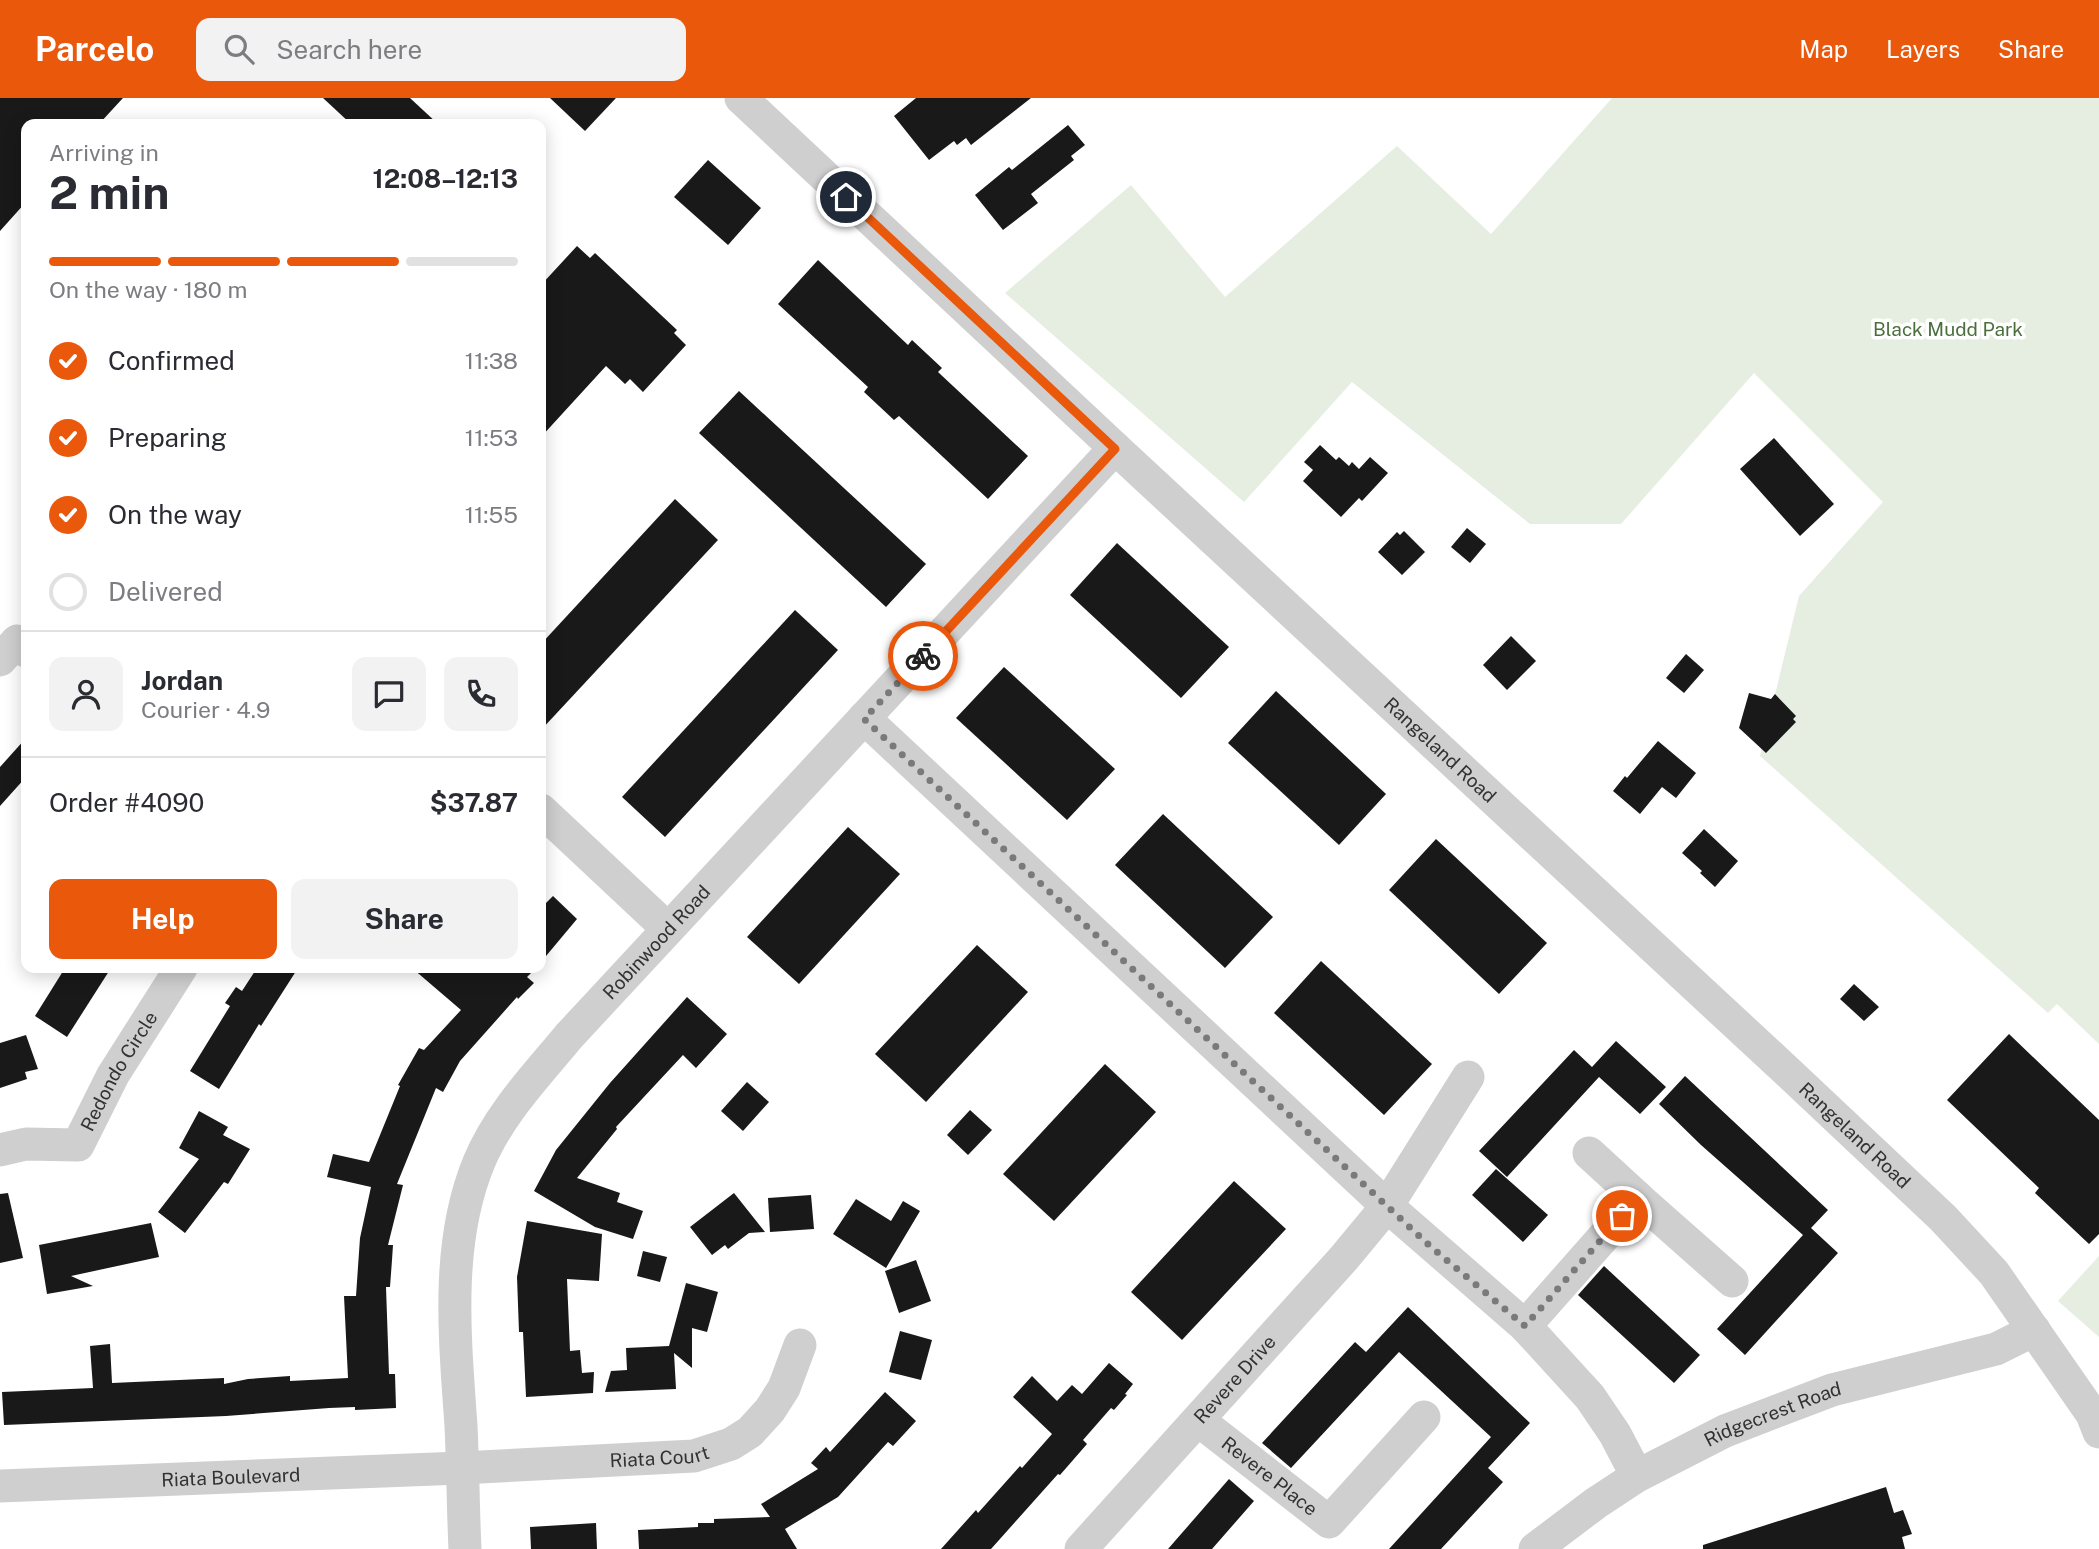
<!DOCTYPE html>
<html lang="en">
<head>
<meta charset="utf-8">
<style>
  :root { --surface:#fff; --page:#f2f2f3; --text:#2b2b33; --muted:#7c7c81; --line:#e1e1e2; --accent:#ea580c }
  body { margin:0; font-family:"Public Sans",sans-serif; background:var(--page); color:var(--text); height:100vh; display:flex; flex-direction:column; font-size:26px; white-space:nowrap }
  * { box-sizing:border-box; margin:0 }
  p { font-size:23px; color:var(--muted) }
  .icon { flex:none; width:38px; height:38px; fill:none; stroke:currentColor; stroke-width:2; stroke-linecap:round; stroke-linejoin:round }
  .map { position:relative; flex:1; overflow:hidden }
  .panel { position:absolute; left:21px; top:21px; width:525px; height:854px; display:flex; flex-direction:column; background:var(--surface); border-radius:14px; box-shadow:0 4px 18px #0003 }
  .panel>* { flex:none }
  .pin { position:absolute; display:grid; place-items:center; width:60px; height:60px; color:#fff; margin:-30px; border:4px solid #fff; border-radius:50%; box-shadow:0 2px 7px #0007 }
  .courier { position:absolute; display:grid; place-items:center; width:70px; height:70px; margin:-35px; border:5px solid #ea580c; border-radius:50%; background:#fff; color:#222; box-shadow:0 2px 9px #0007 }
  .head em { font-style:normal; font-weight:700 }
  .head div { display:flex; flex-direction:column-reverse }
  .head { display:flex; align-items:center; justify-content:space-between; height:119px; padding:0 28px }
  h1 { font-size:46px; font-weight:700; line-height:52px }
  .bar { display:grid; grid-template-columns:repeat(4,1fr); gap:10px 7px; align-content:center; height:84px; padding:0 28px }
  .bar i { height:9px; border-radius:5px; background:var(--line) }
  .bar .on { background:var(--accent) }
  .bar p { grid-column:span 4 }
  .line { display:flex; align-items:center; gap:18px; padding:0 28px; border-top:2px solid var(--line) }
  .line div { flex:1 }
  .round { display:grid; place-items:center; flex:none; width:74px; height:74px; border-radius:14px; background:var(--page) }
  ol { padding:0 28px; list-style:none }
  li { display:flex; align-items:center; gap:21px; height:77px }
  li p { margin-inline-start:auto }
  li .icon { padding:7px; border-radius:50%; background:var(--accent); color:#fff; stroke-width:4 }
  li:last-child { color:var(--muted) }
  li i { width:38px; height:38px; border:4px solid var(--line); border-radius:50% }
  .action { display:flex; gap:14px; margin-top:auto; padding:14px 28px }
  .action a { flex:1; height:80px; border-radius:14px; background:var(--accent); color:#fff; font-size:28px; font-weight:700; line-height:80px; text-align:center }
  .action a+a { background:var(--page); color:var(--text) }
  header { display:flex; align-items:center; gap:42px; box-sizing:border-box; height:98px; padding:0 35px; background:var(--accent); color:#fff }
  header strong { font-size:33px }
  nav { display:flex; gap:38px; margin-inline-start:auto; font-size:24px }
  .search { width:490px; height:63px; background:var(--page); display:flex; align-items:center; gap:18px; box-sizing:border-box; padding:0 24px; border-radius:14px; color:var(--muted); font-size:26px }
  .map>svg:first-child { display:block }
  .green { fill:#e5eee0 }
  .building { fill:#191919 }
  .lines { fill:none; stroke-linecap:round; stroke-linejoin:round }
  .minor { stroke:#cfcfcf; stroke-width:33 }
  .done { stroke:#7a7a7a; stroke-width:7; stroke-dasharray:0 12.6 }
  .route { stroke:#ea580c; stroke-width:9 }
  .labels { text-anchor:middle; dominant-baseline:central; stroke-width:7; stroke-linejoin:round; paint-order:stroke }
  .park-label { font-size:19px; fill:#4a6f3d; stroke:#fff }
  .street-label { font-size:19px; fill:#323232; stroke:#fff }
</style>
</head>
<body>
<header>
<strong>Parcelo</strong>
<div class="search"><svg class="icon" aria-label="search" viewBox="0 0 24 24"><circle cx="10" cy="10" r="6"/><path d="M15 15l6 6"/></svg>Search here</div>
<nav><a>Map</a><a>Layers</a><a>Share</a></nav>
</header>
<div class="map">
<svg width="2099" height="1451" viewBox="0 0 2099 1451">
  <rect width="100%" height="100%" fill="#fff"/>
  <!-- green -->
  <g class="green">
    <path d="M1612,0H2099V946L2057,906L2048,915L1760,658L1799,498L1883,404L1754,275L1621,426H1530L1352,284L1244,404L1005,195L1131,87L1225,199L1397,48L1491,136Z"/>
    <path d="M2099,1158V1239L2058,1203Z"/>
  </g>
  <!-- building -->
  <g class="building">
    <path d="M0,0H123L99,26H26V104L0,133Z"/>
    <path d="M323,0H410L438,26H351Z"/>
    <path d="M550,0H616L585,33Z"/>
    <path d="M916,0H1031L971,47L966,40L957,47L954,43L929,62L894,18Z"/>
    <path d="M1068,27L1085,47L1071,58L1074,62L1031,96L1038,105L1003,132L975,97L1009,69L1012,72Z"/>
    <path d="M708,62L761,110L728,147L674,99Z"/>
    <path d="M577,148L590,160L595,155L677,232L674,235L686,247L643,294L630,281L625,286L606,268L541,339V187Z"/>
    <path d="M818,162L908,247L912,242L942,270L938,274L1028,358L988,401L899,318L894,322L864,294L868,289L778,206Z"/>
    <path d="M739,293L926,466L886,509L699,335Z"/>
    <path d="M1774,340L1834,406L1800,438L1740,371Z"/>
    <path d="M1320,347L1336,362L1339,359L1349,368L1352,364L1359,371L1370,359L1388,375L1362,403L1359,400L1341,419L1303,383L1313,372L1304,364Z"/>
    <path d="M675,401L718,442L541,632V546Z"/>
    <path d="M1467,430L1486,446L1470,465L1451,449Z"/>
    <path d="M1404,433L1425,454L1402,477L1378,454L1397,434L1400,437Z"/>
    <path d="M1117,445L1229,549L1181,600L1070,497Z"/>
    <path d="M795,512L838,552L665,739L622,699Z"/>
    <path d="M1511,538L1536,563L1507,592L1483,567Z"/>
    <path d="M1686,556L1704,572L1684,595L1666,580Z"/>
    <path d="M1004,569L1115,671L1067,722L956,620Z"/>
    <path d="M1276,593L1386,696L1339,747L1228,645Z"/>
    <path d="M1749,595L1771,601L1775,596L1796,618L1793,621L1796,624L1766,655L1739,630Z"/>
    <path d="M26,640V679L0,708V669Z"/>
    <path d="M1658,643L1696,675L1676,700L1662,689L1640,716L1613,693L1625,678L1627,680Z"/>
    <path d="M1163,716L1273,819L1225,870L1115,767Z"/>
    <path d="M848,729L900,776L799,886L747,839Z"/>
    <path d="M1704,731L1738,763L1715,789L1700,775L1702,773L1682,755Z"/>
    <path d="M1436,741L1547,845L1499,896L1389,792Z"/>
    <path d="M553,798L577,821L541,864V810Z"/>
    <path d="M977,847L1028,894L926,1004L875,956Z"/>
    <path d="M1321,863L1432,966L1384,1017L1274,915Z"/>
    <path d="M65,870H111L67,939L35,918Z"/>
    <path d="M257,870H298L261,928L259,926L219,991L190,973L230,908L225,905L236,889L242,893Z"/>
    <path d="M412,870H536L527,879L534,885L518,901L517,899L460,963L443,994L436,990L397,1086L403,1087L388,1147H393L392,1162L390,1189H386L389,1276H395L396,1310L355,1312V1309L329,1310L226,1318L4,1327L2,1294L93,1290L90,1248L110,1246L112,1285L224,1280V1286L248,1281L290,1278V1283L348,1280L344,1198H356L360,1140L371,1089L327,1079L333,1056L369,1064L400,988L398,987L419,950L424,952L461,912Z"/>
    <path d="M1854,886L1879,909L1864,923L1840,901Z"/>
    <path d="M687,899L727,936L696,970L683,957L616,1029L617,1031L577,1080L620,1095L617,1104L643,1113L633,1141L595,1129L534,1093L556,1052L610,985Z"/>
    <path d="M2009,936L2099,1022V1136L2089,1146L2035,1095L2039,1090L1947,1002Z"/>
    <path d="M26,937L38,971L25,974L27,981L0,990V945Z"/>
    <path d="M1616,943L1666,989L1640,1016L1599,979L1507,1079L1479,1053L1574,952L1592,969Z"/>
    <path d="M1105,966L1156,1014L1054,1123L1003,1076Z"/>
    <path d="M1685,978L1828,1112L1811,1130L1838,1155L1745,1257L1717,1231L1803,1137L1701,1047L1659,1006Z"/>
    <path d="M747,984L769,1004L743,1033L721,1013Z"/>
    <path d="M970,1012L992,1032L968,1057L947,1037Z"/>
    <path d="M199,1013L228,1029L223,1037L250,1051L228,1086L224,1084L185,1135L158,1114L199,1061L179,1050Z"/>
    <path d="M1496,1071L1548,1117L1523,1144L1472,1097Z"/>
    <path d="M1234,1083L1286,1131L1182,1242L1131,1194Z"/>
    <path d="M8,1095L23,1160L0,1165V1096Z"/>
    <path d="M734,1095L765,1134L749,1135L728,1151L725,1147L712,1157L690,1129Z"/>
    <path d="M811,1097L814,1131L770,1134L768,1100Z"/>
    <path d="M856,1101L891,1123L903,1103L920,1113L886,1170L833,1136Z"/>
    <path d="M527,1123L602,1136L599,1183L567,1181L570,1253L580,1252L582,1275L594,1274L593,1295L526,1299L523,1234H519L517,1179Z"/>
    <path d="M151,1125L159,1159L71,1178L93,1188L47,1196L39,1147Z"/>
    <path d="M643,1153L667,1159L660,1184L637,1178Z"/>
    <path d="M916,1162L931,1203L899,1215L885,1173Z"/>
    <path d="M1604,1168L1700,1257L1674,1285L1578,1197Z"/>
    <path d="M686,1185L718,1194L707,1234L692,1230V1270L674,1255L676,1291L605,1294L611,1273L627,1272L626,1250L669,1248Z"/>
    <path d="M1408,1209L1530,1325L1488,1370L1503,1384L1441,1451H1389L1491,1339L1399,1254L1291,1370L1262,1345L1355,1244L1366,1254Z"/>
    <path d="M900,1233L932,1242L921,1282L889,1274Z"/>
    <path d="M1109,1265L1133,1286L1125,1296L1127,1297L1114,1312L1111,1310L1083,1342L1087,1346L1060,1377L1058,1376L991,1451H941L976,1412L978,1415L1020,1368L1022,1370L1052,1336L1013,1299L1032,1278L1057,1303L1072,1287L1082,1296Z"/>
    <path d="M885,1294L916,1323L893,1348L888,1344L838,1399L785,1431L797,1451H639L638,1432L698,1429V1425H714V1421L770,1419L761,1406L818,1371L811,1365L826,1349L830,1354Z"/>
    <path d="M1229,1381L1254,1403L1212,1451H1168Z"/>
    <path d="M1886,1389L1894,1415L1903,1412L1912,1436L1902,1439L1905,1451H1703V1447Z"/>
    <path d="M596,1425L597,1451H531L530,1429Z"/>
  </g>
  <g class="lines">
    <!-- minor -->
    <g class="minor">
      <path id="s1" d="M741,0L1115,350L1790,976L1943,1120L1994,1175L2092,1316L2099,1334"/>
      <path d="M0,562L17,543L26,553"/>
      <path d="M864,620L1387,1108L1525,1228L1590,1299L1615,1336L1637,1378"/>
      <path d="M541,712L668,831"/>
      <path id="s2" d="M0,1052L26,1046L78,1047L113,977L181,870"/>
      <path d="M1589,1055L1638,1100"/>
      <path d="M1525,1228L1638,1100L1732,1183"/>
      <path id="s3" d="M1198,1322L1329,1424L1424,1319"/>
      <path id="s4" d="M0,1388L461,1370L694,1358L731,1346L750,1334L770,1312L784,1290L800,1247"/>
      <path id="s5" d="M465,1451C463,1410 463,1369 461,1328C455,1241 445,1146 479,1064C499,1016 536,978 569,938L1115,350"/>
      <path id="s6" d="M1081,1451L1344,1160L1387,1108L1468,979"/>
      <path id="s7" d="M1535,1451L1596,1405L1637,1378L1725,1333L1832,1292L1996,1251L2034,1232"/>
    </g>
  </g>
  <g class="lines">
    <!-- done -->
    <path class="done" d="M923,558L864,621L1387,1108L1430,1148L1525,1228L1622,1118"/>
    <!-- route -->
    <path class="route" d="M846,99L1115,351L923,558"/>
  </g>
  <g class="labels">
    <!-- park labels -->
    <g class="park-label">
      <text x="1948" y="231">Black Mudd Park</text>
    </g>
    <!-- street labels -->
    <g class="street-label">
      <text stroke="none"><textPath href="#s1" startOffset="956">Rangeland Road</textPath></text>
      <text stroke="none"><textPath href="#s5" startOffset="674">Robinwood Road</textPath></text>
      <text stroke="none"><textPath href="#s2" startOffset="163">Redondo Circle</textPath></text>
      <text stroke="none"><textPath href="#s1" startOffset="1522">Rangeland Road</textPath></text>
      <text stroke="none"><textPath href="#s6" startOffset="229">Revere Drive</textPath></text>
      <text stroke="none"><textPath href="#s7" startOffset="275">Ridgecrest Road</textPath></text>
      <text stroke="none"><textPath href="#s4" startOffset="660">Riata Court</textPath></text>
      <text stroke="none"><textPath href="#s4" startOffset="231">Riata Boulevard</textPath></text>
      <text stroke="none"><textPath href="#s3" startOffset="91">Revere Place</textPath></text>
    </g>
  </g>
</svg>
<div class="pin" style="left:1622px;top:1118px;background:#ea580c"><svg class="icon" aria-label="bag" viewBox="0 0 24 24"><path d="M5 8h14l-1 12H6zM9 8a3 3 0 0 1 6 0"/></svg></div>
<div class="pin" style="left:846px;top:99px;background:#1f2937"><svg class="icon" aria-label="home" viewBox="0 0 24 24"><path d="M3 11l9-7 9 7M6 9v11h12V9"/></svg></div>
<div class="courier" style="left:923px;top:558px"><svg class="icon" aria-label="bike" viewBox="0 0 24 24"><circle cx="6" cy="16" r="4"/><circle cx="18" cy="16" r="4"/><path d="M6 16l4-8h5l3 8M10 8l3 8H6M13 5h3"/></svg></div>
<section class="panel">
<div class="head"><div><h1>2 min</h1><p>Arriving in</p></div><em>12:08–12:13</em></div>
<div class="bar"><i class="on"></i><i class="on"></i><i class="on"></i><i></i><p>On the way · 180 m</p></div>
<ol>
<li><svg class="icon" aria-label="check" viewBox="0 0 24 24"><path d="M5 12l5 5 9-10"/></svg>Confirmed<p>11:38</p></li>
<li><svg class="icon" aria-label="check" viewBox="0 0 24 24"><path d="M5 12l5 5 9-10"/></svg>Preparing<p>11:53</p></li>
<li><svg class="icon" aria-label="check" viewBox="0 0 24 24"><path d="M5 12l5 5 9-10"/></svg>On the way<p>11:55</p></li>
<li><i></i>Delivered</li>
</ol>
<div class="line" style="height:126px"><a class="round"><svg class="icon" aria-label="person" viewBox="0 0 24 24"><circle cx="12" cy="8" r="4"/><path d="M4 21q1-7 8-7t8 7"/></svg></a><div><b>Jordan</b><p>Courier · 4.9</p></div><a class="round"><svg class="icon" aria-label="chat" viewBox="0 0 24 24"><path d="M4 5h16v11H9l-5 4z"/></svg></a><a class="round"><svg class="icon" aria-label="phone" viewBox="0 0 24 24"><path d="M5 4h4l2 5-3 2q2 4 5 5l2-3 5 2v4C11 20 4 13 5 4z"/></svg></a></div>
<div class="line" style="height:91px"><div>Order #4090</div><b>$37.87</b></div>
<div class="action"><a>Help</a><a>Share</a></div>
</section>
</div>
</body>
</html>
